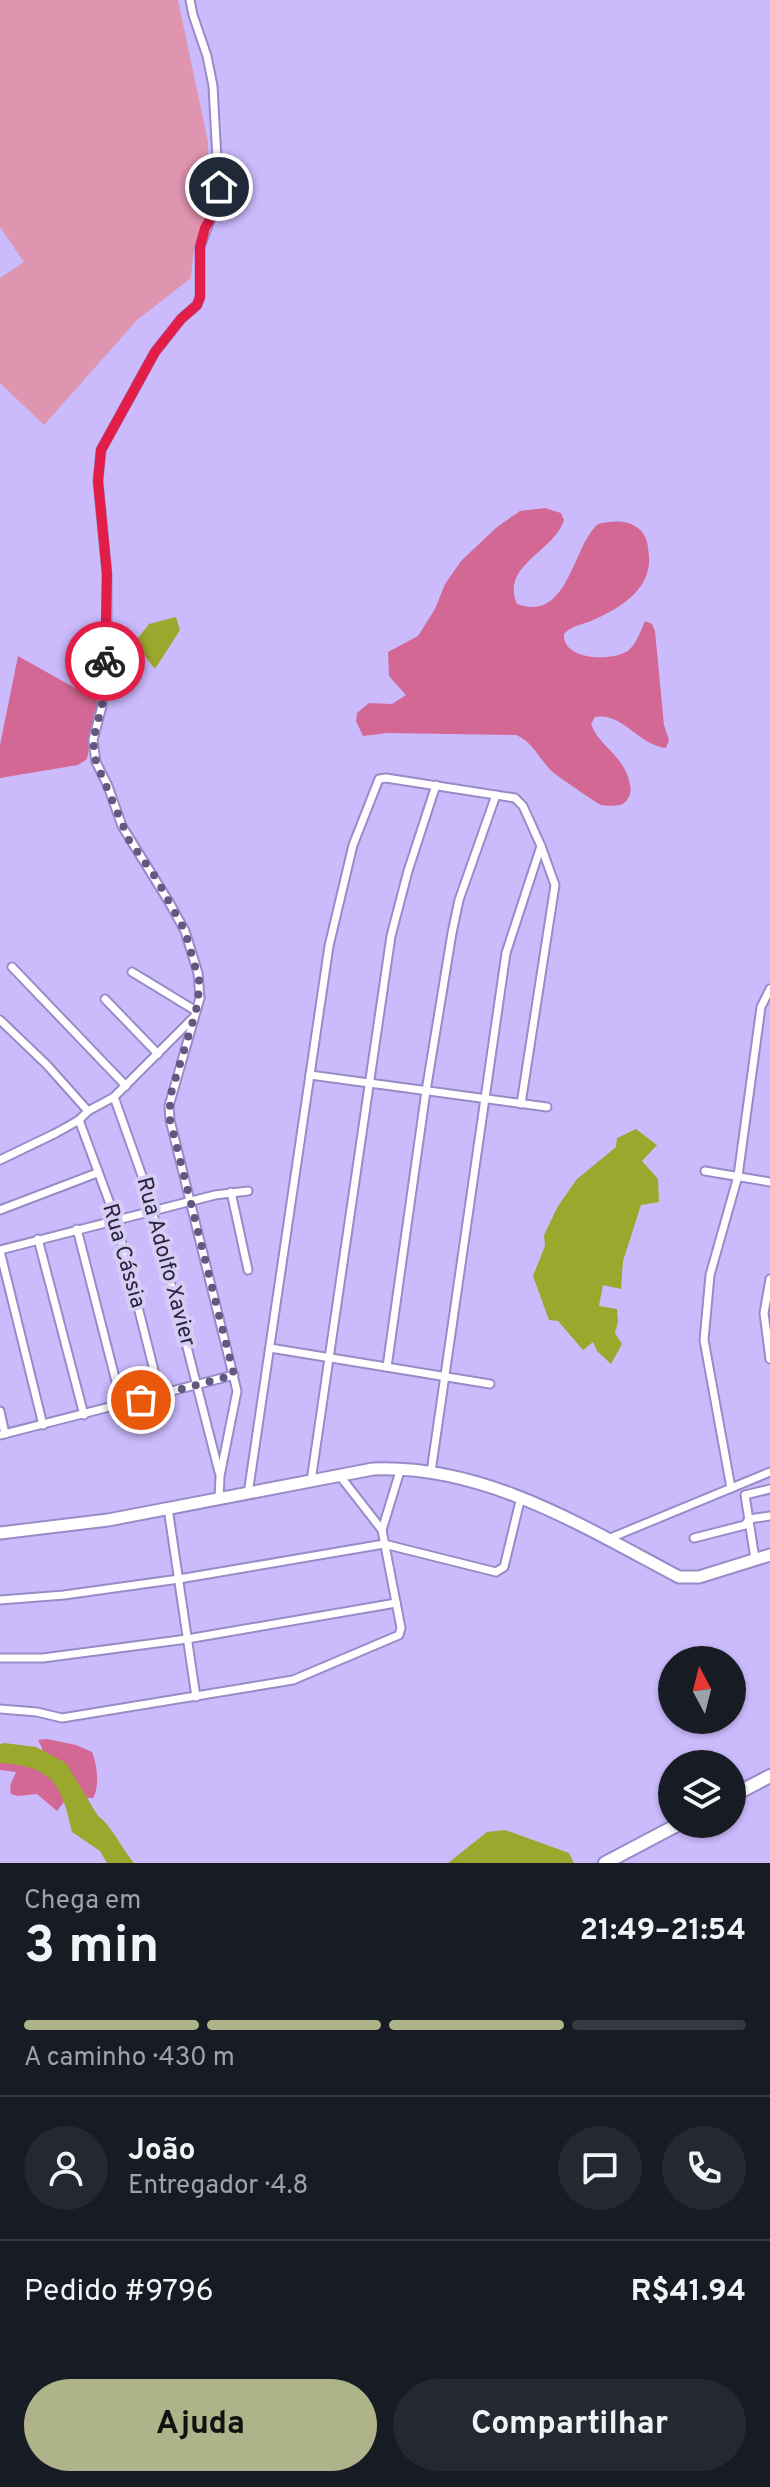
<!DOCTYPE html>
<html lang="pt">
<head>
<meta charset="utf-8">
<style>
  :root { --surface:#171b24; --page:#242831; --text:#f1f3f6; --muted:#9ea1a6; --line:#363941; --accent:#aeb389 }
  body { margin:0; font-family:Overpass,sans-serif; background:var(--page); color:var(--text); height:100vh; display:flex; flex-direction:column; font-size:30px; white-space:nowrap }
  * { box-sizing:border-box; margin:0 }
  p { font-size:26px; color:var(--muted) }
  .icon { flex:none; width:44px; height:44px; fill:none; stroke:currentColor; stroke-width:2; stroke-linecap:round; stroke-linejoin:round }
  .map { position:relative; height:1863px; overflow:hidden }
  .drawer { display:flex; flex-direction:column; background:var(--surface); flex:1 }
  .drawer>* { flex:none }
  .needle { width:52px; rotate:353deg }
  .controls { position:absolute; left:658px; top:1646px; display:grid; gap:16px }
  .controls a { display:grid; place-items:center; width:88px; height:88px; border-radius:50%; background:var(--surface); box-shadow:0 2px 6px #0004; font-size:40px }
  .pin { position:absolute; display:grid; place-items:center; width:68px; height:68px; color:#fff; margin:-34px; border:4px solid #fff; border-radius:50%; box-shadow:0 2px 8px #0007 }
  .courier { position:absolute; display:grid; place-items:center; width:80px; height:80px; margin:-40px; border:6px solid #e11d48; border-radius:50%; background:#fff; color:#222; box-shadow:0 2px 10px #0007 }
  .head em { font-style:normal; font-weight:700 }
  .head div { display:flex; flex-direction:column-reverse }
  .head { display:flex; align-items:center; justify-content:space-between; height:136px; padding:0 24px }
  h1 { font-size:52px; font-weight:700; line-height:60px }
  .bar { display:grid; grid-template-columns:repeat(4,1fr); gap:12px 8px; align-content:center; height:96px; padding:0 24px }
  .bar i { height:10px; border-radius:6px; background:var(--line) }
  .bar .on { background:var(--accent) }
  .bar p { grid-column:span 4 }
  .line { display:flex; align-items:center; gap:20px; padding:0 24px; border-top:2px solid var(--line) }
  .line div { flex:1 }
  .round { display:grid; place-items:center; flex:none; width:84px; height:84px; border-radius:42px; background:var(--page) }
  .action { display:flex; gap:16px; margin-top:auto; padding:16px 24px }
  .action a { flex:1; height:92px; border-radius:48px; background:var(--accent); color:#111; font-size:32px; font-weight:700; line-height:92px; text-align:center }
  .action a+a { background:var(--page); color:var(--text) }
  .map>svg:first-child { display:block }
  .green { fill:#df94b0 }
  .forest { fill:#d36894 }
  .water { fill:#9aa82d }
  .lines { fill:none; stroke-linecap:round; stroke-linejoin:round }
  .street-casing { stroke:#998ac8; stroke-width:11 }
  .secondary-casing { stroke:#998ac8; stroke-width:15 }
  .primary-casing { stroke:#998ac8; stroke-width:16 }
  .street { stroke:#fff; stroke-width:7 }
  .secondary { stroke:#fff; stroke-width:11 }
  .primary { stroke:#fff; stroke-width:12 }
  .done { stroke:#625880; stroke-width:8; stroke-dasharray:0 14.4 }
  .route { stroke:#e11d48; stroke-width:10 }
  .labels { text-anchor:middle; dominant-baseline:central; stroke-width:8; stroke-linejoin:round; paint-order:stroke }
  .street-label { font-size:22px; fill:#2a233c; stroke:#d6cdf5 }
</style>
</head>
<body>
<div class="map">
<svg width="770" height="1863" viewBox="0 0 770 1863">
  <rect width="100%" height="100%" fill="#cbbbfd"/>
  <!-- green -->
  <path class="green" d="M0,0H178L208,142V211L193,256L191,278L137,320L44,425L0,383V278L24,262L0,227Z"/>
  <!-- forest -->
  <g class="forest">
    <path d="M545,508L561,513L564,520C554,552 500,565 517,604C569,623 572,546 598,524C612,521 627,519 639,529C648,536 648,547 649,557C651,591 618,609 591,621C581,625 571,626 564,634C562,661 614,662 629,650C637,643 641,630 645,621L652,624L655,631L664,725L669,740L666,748C638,745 623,712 595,717L591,724C599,747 625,755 630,785C632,793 628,803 620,805C616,806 605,806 601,805C598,804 559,777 555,774C540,762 534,742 516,735L387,733L363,736L356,721L357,713L369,703L392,704L406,695L389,676L388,652L418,636L435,609L445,584L461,561L497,527L520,511Z"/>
    <path d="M18,656L98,701L87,759L78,765L0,778V745Z"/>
    <path d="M47,1739L76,1745L92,1752C97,1764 100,1787 93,1798H67L57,1811L37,1794L18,1796L11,1794L10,1786L16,1772L0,1770V1755L42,1756V1748L38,1740Z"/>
  </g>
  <!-- water -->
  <g class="water">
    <path d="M176,617L180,630L155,669L144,655L138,638L149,624Z"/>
    <path d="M636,1129L657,1145L642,1161L658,1179L659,1202L641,1205L623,1261L621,1289L603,1285L599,1306L617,1309L618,1322L615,1333L622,1344L611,1364L597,1351L593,1342L583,1350L558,1321L549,1320L533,1276L545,1246L544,1235L558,1206L577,1179L616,1147L617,1138Z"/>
    <path d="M4,1743L36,1747L66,1763L98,1816C112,1826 122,1849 134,1863H107L100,1851L72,1832C61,1784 53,1766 0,1763V1744Z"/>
    <path d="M505,1830L569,1853L574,1863H448L487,1832Z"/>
  </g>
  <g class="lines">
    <defs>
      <g id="street">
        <path d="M190,0L193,15L207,56L213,86L219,196L200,247V297L197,305L181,319L155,352L101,450L98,481L107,574V623L102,706L93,740L96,762L108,786L122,826L169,902L185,931L198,973L200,998L169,1106L170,1120L237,1391L220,1476L219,1499"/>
        <path d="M12,967L126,1086"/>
        <path d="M132,972L196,1011"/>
        <path d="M105,999L158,1054"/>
        <path d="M0,1020L47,1065L88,1111"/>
        <path d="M310,1075L547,1107"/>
        <path d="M114,1097L146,1187L219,1472"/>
        <path d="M79,1120L116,1220L160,1394"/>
        <path d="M0,1160L56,1133L79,1120L88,1111L114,1097L193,1018"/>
        <path d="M705,1171L770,1182"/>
        <path d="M231,1192L248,1270"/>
        <path d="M0,1210L97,1173"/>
        <path d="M77,1229L122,1405"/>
        <path d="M38,1239L84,1415"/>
        <path d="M0,1250L215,1195L248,1191"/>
        <path d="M0,1251L43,1425"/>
        <path d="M770,1279L764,1313L770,1359"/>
        <path d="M270,1348L490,1384"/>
        <path d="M387,1367L426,1091L452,933L459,900L496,795"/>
        <path d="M0,1411L5,1434"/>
        <path d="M0,1435L234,1375"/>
        <path d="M431,1472L506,953L541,846"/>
        <path d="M311,1481L391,936L408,871L436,785"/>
        <path d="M731,1488L704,1340L710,1275L738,1176L761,1007L770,989"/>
        <path d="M248,1494L329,946L353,845L379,779L386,778L515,798L523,806L541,846L555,885L521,1104"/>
        <path d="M168,1508L196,1697"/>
        <path d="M382,1530L401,1468"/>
        <path d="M694,1538L745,1525L749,1519L770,1516"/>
        <path d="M608,1539L770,1472"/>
        <path d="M755,1559L745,1495L770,1489"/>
        <path d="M0,1600L64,1595L179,1579L384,1544L496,1572L504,1567L521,1497"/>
        <path d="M0,1658H43L187,1639L396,1603"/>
        <path d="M0,1709L37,1712L62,1718L293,1680L399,1635L401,1628L382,1530L340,1476"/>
      </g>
      <path id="secondary" d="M0,1533L108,1520L373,1469C484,1464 584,1527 679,1577H699L770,1555"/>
      <g id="primary">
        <path d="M732,1796L770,1776"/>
        <path d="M605,1863L679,1824"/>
      </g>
    </defs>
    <!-- street casing -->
    <use href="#street" class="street-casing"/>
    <!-- secondary casing -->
    <use href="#secondary" class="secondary-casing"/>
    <!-- primary casing -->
    <use href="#primary" class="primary-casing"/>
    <!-- street -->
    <use href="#street" class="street"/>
    <!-- secondary -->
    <use href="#secondary" class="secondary"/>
    <!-- primary -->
    <use href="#primary" class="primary"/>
  </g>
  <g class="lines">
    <!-- done -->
    <path class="done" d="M105,661L102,706L93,740L96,762L129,840L156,878L185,931L200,984L196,1011L170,1097V1120L234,1375L141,1400"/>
    <!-- route -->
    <path class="route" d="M105,661L107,574L98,481L101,450L155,352L181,319L197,305L200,297V247L205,228L216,209L219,187"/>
  </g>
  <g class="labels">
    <!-- street labels -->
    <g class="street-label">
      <text transform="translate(123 1256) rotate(74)">Rua Cássia</text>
      <text transform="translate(165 1262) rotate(75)">Rua Adolfo Xavier</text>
    </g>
  </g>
</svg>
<div class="controls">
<a><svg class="needle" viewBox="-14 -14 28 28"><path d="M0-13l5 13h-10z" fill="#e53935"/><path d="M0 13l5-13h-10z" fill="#9ea1a6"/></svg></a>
<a><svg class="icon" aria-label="layers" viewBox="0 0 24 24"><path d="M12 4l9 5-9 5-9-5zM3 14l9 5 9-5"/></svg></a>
</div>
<div class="pin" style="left:141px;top:1400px;background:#ea580c"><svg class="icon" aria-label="bag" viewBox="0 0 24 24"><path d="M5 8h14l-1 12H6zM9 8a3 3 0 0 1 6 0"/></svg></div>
<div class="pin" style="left:219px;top:187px;background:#1f2937"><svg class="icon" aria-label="home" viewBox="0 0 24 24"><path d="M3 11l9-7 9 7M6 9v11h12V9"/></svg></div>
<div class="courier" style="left:105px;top:661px"><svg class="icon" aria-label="bike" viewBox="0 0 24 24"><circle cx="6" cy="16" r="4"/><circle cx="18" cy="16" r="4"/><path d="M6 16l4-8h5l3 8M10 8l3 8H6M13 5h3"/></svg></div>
</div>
<section class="drawer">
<div class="head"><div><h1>3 min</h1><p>Chega em</p></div><em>21:49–21:54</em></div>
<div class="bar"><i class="on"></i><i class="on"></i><i class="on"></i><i></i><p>A caminho · 430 m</p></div>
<div class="line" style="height:144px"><a class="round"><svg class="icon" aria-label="person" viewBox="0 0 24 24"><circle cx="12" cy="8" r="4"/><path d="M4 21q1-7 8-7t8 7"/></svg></a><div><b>João</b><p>Entregador · 4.8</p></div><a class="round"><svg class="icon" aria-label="chat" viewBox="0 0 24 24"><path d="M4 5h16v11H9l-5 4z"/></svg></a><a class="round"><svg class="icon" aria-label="phone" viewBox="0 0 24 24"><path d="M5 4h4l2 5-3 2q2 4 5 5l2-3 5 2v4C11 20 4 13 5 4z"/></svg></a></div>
<div class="line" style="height:104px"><div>Pedido #9796</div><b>R$41.94</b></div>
<div class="action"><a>Ajuda</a><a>Compartilhar</a></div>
</section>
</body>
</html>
